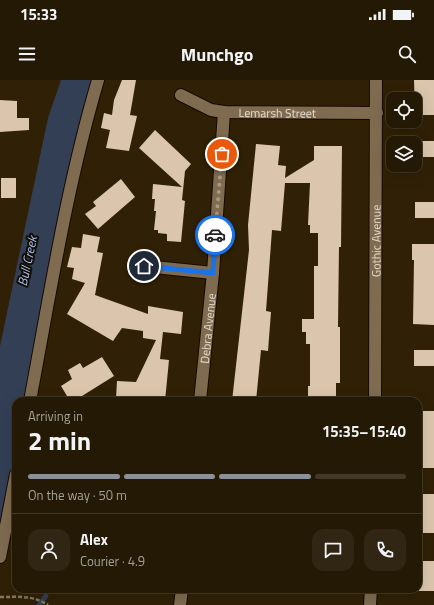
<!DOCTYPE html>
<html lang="en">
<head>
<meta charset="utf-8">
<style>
  :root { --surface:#241904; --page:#302613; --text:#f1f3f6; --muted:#a3a09a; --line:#413826; --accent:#8c9099 }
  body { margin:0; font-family:"Titillium Web",sans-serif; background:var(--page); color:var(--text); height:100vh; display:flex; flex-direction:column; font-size:15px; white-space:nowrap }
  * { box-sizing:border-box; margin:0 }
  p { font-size:13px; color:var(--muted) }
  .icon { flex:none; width:22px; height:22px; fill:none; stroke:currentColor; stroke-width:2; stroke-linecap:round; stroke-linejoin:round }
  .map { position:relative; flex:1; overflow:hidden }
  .details { position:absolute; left:12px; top:317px; width:410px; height:196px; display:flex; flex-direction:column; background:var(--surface); border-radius:12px; box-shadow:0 4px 16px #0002,0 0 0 1px var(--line) }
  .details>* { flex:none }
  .buttons { position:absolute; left:386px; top:12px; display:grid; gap:8px }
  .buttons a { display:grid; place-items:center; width:36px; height:36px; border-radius:8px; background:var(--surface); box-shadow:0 4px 16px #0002,0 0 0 1px var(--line); font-size:20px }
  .pin { position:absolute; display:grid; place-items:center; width:34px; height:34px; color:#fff; margin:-17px; border:2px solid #fff; border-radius:50%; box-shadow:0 1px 4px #0007 }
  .courier { position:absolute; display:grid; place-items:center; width:40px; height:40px; margin:-20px; border:3px solid #1a73e8; border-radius:50%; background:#fff; color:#222; box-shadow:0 1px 5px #0007 }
  .overview em { font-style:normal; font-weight:700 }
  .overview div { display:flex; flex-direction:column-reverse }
  .overview { display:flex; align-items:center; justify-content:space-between; height:68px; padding:0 16px }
  h1 { font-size:26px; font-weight:700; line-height:30px }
  .bar { display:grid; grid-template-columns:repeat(4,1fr); gap:6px 4px; align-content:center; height:48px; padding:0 16px }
  .bar i { height:5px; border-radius:3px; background:var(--line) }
  .bar .current { background:var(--accent) }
  .bar p { grid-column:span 4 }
  .line { display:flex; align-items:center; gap:10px; padding:0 16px; border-top:1px solid var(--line) }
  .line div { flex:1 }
  .round { display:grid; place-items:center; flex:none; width:42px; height:42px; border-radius:12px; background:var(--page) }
  .status { display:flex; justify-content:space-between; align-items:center; height:28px; padding:0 20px; background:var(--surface); direction:ltr }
  .status svg { height:11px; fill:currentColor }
  header { display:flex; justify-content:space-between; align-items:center; height:52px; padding:0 16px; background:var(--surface); font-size:18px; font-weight:700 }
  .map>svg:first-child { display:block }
  .water { fill:#323f55 }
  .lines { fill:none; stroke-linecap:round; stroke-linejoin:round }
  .stream { stroke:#323f55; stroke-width:4.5 }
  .building { fill:#dbc5ad }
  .minor-casing { stroke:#180900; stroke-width:14 }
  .path { stroke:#847762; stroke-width:2.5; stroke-dasharray:4 2; stroke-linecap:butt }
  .minor { stroke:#7e6b50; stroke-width:12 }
  .done { stroke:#a69a87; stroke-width:4; stroke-dasharray:0 7.2 }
  .route { stroke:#1a73e8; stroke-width:5 }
  .labels { text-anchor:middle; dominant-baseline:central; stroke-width:4; stroke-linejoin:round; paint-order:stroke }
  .street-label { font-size:12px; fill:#e6dbcc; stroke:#130c03 }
  .water-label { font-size:13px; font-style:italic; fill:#aac4f2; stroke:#130c03 }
</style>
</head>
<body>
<div class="status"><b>15:33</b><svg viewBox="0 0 49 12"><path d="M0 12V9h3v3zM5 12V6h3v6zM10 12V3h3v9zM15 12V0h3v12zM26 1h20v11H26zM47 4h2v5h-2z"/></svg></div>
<header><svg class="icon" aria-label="menu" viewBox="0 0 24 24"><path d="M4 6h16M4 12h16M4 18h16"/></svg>Munchgo<svg class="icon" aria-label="search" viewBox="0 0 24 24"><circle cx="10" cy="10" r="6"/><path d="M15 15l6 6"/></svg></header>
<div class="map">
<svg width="434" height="525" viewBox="0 0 434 525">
  <rect width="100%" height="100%" fill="#302106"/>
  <!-- water -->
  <path class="water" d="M61,0H95L25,321H16V366L0,447V266L48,38Z"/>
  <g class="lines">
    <!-- stream -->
    <path class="stream" d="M39,525L46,516"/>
  </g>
  <!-- building -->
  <g class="building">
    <path d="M122,0H136L130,35L137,36L129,71L106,68L110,50L101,48L104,33L112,35L114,20Z"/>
    <path d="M414,0H434V35H415Z"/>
    <path d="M0,20L17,21V38H29V50L0,52Z"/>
    <path d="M155,50L191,84L185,91L182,120L185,121L181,162L167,161V154L158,153V150H154L156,131H154L155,119H152L153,104L182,107L139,68Z"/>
    <rect x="415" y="61" width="19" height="16"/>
    <path d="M256,64L280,66L278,85L286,86L285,98L314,80V66H342L341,167H339L338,247H340V303H336V321H308V306H310V264H306V252H302V239H314V186H318V153H310V145H308L310,103H285L281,151L272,150L266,231L271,232L268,271L261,270L256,321H232L249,170L248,145Z"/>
    <rect x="1" y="98" width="15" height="20"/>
    <path d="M121,99L135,117L98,149L85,134L96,126L93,122Z"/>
    <rect x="415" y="122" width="19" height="16"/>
    <path d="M83,154L100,157L97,172L103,173L95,215L148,234V226L183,232L181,254L163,252L160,279L169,280L165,321L116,319L117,301L136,302L156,260L143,258V251L122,248L113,261L67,234L85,203L72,199L74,188L67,187L72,167L81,168Z"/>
    <path d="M412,164H434V245L413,244L414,180H412Z"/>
    <rect x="414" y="270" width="20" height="16"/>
    <path d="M102,277L114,296L74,321H70L61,306L72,299L68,290L80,283L83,288Z"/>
    <rect x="418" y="331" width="16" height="57"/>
    <rect x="418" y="414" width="16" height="39"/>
    <rect x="418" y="481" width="16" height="30"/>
  </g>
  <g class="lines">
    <defs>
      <g id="minor">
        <path id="s1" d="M181,15L211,30L224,32L377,33"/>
        <path d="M144,186L213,193"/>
        <path d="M30,321C50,214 67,105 98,0"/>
        <path id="s2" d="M200,321L213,193L224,32"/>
        <path id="s3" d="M375,321L376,0"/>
        <path d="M0,477L16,394"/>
        <path d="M180,525L182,509"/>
        <path d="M370,525L371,509"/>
      </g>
    </defs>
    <!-- minor casing -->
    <use href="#minor" class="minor-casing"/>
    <!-- path -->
    <path class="path" d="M0,517C18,517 33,515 48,525"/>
    <!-- minor -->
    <use href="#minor" class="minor"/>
  </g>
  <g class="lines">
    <!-- done -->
    <path class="done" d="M215,155L222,74"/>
    <!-- route -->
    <path class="route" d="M144,186L213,193L215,155"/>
  </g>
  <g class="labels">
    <!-- street labels -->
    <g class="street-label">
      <text stroke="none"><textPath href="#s1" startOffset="100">Lemarsh Street</textPath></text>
      <text stroke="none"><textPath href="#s3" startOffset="160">Gothic Avenue</textPath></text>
      <text stroke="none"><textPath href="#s2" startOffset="73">Debra Avenue</textPath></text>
    </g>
    <!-- water labels -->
    <g class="water-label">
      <text transform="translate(27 181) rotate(-78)">Bull Creek</text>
    </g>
  </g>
</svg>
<div class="buttons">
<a><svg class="icon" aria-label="locate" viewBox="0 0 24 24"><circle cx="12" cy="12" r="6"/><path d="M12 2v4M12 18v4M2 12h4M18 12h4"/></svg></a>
<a><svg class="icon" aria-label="layers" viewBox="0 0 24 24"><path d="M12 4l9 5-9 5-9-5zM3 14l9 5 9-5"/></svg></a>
</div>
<div class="pin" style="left:222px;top:74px;background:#ea580c"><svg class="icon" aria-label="bag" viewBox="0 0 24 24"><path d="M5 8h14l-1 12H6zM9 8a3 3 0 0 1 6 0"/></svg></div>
<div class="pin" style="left:144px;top:186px;background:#1f2937"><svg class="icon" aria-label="home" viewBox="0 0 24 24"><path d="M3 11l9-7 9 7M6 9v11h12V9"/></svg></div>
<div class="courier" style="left:215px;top:155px"><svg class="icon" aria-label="car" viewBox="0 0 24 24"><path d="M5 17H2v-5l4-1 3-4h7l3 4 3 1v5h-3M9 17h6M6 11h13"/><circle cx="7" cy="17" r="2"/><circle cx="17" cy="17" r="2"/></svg></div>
<section class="details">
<div class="overview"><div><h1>2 min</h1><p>Arriving in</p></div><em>15:35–15:40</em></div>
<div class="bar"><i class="current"></i><i class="current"></i><i class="current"></i><i></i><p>On the way · 50 m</p></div>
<div class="line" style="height:72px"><a class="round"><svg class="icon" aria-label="person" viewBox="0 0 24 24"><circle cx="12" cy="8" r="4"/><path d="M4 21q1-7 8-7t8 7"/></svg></a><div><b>Alex</b><p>Courier · 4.9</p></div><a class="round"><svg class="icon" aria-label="chat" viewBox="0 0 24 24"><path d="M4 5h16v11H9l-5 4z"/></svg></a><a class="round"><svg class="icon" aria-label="phone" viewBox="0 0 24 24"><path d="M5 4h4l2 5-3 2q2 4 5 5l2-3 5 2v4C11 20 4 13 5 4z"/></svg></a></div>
</section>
</div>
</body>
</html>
